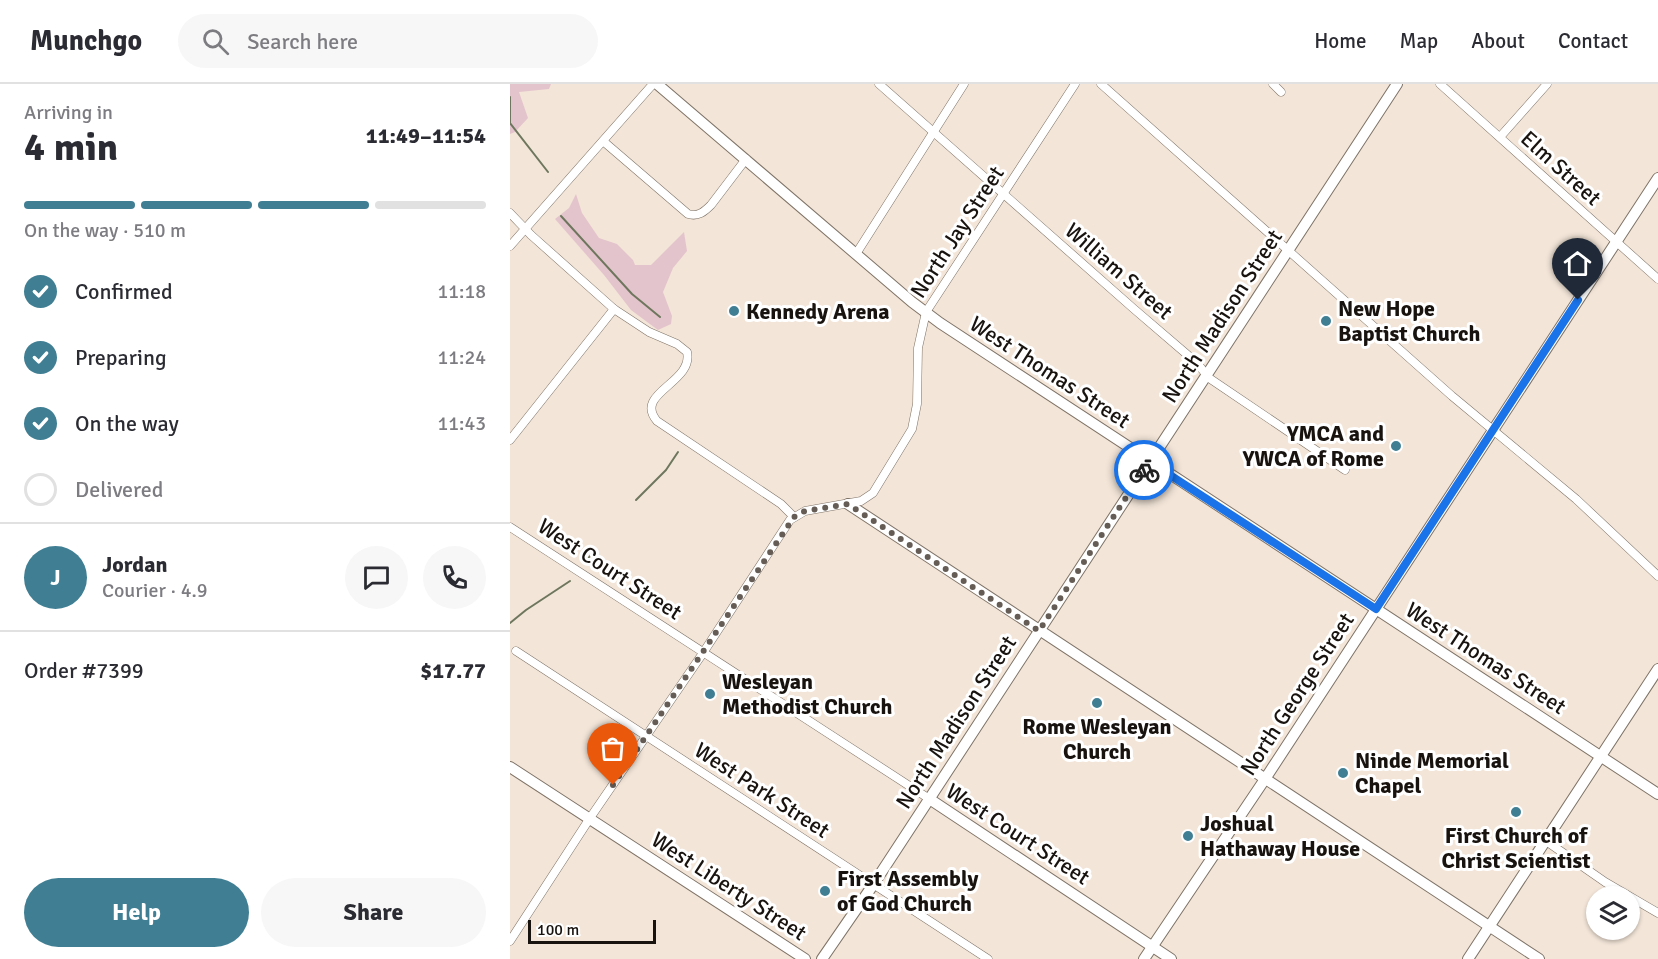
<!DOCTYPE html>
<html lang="en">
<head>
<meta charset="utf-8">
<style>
  :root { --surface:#fff; --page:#f7f7f7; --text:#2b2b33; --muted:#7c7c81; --line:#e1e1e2; --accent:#3f7e93 }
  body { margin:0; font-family:Signika,sans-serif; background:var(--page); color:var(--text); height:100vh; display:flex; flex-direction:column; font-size:22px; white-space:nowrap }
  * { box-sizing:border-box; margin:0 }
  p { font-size:20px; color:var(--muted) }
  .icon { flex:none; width:33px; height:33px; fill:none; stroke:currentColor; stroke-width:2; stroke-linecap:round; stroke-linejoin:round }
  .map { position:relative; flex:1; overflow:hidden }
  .panel { display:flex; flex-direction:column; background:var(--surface); width:510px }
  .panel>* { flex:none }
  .tools { position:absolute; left:1076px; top:802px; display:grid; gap:12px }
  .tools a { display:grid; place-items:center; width:54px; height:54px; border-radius:50%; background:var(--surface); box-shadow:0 2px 4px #0004; font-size:30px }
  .scale { position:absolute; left:18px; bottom:15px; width:128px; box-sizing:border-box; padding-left:6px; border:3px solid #18130f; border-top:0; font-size:16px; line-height:21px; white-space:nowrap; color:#18130f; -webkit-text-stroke:4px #fff; paint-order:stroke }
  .pin { position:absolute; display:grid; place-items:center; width:51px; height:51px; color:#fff; margin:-62px -26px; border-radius:50% 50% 50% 0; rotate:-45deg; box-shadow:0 0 6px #0007 }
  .pin .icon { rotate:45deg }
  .courier { position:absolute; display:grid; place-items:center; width:60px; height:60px; margin:-30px; border:4px solid #1a73e8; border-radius:50%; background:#fff; color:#222; box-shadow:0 2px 8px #0007 }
  .head em { font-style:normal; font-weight:800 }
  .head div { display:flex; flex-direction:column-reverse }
  .head { display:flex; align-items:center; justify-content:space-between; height:102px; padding:0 24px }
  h1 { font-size:39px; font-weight:800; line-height:45px }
  .bar { display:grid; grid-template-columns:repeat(4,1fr); gap:9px 6px; align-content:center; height:72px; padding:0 24px }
  .bar i { height:8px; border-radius:4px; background:var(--line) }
  .bar .active { background:var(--accent) }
  .bar p { grid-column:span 4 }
  .line { display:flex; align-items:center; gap:15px; padding:0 24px; border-top:2px solid var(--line) }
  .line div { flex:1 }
  .round { display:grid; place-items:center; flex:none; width:63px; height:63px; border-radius:32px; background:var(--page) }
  ol { padding:0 24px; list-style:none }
  li { display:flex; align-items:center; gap:18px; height:66px }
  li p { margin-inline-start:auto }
  li .icon { padding:6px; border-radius:50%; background:var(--accent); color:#fff; stroke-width:4 }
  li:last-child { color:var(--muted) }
  li i { width:33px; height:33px; border:3px solid var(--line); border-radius:50% }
  .button { display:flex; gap:12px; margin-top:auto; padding:12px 24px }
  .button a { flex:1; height:69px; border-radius:36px; background:var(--accent); color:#fff; font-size:24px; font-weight:800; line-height:69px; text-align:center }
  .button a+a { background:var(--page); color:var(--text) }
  header { display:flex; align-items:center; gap:36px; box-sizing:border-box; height:84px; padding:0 30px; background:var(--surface); border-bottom:2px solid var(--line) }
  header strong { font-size:28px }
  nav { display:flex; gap:33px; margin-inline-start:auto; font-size:21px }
  .search { width:420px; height:54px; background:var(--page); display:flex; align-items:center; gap:15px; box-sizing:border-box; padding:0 21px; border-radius:33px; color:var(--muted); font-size:22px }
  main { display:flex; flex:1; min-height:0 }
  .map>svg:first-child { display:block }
  .green { fill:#e4c4cc }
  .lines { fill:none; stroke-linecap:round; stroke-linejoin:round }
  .stream { stroke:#6e775e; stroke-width:2 }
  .street-casing { stroke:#7f7367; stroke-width:9 }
  .secondary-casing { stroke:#7f7367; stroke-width:12 }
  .street { stroke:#fff; stroke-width:8 }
  .secondary { stroke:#fff; stroke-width:10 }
  .done { stroke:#655c55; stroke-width:6; stroke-dasharray:0 10.8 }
  .route { stroke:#1a73e8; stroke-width:8 }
  .poi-dot { fill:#3f7e93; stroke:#fff; stroke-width:2 }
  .labels { text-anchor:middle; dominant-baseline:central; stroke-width:6; stroke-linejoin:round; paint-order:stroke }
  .street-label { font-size:22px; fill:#18130f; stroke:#fff }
  .poi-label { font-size:22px; font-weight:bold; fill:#18130f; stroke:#fff; text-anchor:start }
</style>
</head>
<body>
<header>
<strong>Munchgo</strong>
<div class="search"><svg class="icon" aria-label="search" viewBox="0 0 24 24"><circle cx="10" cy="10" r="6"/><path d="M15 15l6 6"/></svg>Search here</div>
<nav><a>Home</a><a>Map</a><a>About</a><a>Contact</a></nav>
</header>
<main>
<section class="panel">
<div class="head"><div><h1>4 min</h1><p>Arriving in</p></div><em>11:49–11:54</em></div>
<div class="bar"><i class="active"></i><i class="active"></i><i class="active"></i><i></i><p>On the way · 510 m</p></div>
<ol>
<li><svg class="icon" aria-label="check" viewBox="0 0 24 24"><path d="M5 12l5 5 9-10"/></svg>Confirmed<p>11:18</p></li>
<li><svg class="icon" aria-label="check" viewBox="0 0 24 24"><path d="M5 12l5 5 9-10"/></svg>Preparing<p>11:24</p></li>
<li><svg class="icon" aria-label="check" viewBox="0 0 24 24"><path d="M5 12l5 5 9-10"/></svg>On the way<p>11:43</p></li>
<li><i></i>Delivered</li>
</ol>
<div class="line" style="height:108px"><b class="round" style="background:var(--accent);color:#fff">J</b><div><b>Jordan</b><p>Courier · 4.9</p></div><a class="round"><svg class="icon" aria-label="chat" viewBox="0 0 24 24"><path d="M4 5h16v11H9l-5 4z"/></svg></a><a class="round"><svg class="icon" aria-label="phone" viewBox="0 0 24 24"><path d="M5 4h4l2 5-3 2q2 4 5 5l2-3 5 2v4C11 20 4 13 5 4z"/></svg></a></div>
<div class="line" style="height:78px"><div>Order #7399</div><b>$17.77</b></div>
<div class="button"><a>Help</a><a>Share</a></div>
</section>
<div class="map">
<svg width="1148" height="875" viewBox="0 0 1148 875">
  <rect width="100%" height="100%" fill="#f3e5d8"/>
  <!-- green -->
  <g class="green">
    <path d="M0,0H41L39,5L9,8L18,34L5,48L0,50Z"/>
    <path d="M66,110L72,129L89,154L107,160L123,176L125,181H141L174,148L177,167L163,184L153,208L162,232L161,240L148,246L121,226L94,191L45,135L59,124Z"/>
  </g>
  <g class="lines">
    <!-- stream -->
    <g class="stream">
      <path d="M0,13V39L38,88"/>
      <path d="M51,132L122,210L150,233"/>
      <path d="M126,416L156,386L168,368"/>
      <path d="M76,477L80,472"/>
      <path d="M0,539L16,526L60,497"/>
    </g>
    <defs>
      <g id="street">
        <path d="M369,0L624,225L687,279L699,294L835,386"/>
        <path d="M591,0L942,312L1066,415L1148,492"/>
        <path d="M763,0L771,8"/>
        <path d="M930,0L1148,195"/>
        <path d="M990,53L1037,0"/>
        <path d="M93,57L178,130C188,133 194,128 201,121L236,75"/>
        <path d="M0,129L21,151L104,225L139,248L167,260L177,268C184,299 123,309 147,337L271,420L284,433"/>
        <path d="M0,162L143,0"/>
        <path d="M346,170L454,0"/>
        <path d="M0,356L104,225"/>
        <path d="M0,443L418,714"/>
        <path d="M6,567L478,875"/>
        <path d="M1036,757L1095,798L1148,829"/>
        <path d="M0,857L80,734L193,569L280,436L295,427L351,417L363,409L402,345L407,320L408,264L416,228L565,0"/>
      </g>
      <g id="secondary">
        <path d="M147,0L402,218L430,239L1148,710"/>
        <path d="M338,420L1029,875"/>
        <path d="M0,683L295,875"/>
        <path d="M418,714L661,875"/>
        <path d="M312,875L363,801L887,0"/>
        <path d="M634,875L755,695L1148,94"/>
        <path d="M958,875L1148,585"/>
      </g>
    </defs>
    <!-- street casing -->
    <use href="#street" class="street-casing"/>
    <!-- secondary casing -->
    <use href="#secondary" class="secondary-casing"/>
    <!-- street -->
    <use href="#street" class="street"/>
    <!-- secondary -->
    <use href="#secondary" class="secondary"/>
  </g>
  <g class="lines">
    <!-- done -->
    <path class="done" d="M103,701L284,433L295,427L338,420L529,547L634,386"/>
    <!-- route -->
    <path class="route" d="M634,386L640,378L866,525L1068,216"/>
  </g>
  <!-- markers -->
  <g class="poi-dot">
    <circle cx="224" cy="227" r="6"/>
    <circle cx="816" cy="237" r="6"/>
    <circle cx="886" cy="362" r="6"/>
    <circle cx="200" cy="610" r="6"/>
    <circle cx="587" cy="619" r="6"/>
    <circle cx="833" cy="689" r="6"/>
    <circle cx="1006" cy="728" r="6"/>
    <circle cx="678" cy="752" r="6"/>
    <circle cx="315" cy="807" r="6"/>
  </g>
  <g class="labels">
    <!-- street labels -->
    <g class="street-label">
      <text transform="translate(1051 84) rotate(42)">Elm Street</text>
      <text transform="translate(447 148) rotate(-57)">North Jay Street</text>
      <text transform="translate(609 187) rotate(41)">William Street</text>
      <text transform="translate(712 232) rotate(-57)">North Madison Street</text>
      <text transform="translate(540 288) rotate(33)">West Thomas Street</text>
      <text transform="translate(100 485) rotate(33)">West Court Street</text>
      <text transform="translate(976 574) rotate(33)">West Thomas Street</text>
      <text transform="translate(787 610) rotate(-57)">North George Street</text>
      <text transform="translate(446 638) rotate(-57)">North Madison Street</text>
      <text transform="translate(252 706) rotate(33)">West Park Street</text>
      <text transform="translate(508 750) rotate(33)">West Court Street</text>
      <text transform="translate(219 802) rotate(33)">West Liberty Street</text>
    </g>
    <!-- poi labels -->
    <g class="poi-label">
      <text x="828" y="224">New Hope<tspan x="828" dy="25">Baptist Church</tspan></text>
      <text x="236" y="227">Kennedy Arena</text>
      <text x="874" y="349" text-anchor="end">YMCA and<tspan x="874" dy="25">YWCA of Rome</tspan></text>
      <text x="212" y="597">Wesleyan<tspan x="212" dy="25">Methodist Church</tspan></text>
      <text x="587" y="642" text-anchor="middle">Rome Wesleyan<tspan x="587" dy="25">Church</tspan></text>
      <text x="845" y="676">Ninde Memorial<tspan x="845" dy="25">Chapel</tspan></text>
      <text x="690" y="739">Joshual<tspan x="690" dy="25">Hathaway House</tspan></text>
      <text x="1006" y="751" text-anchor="middle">First Church of<tspan x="1006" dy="25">Christ Scientist</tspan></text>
      <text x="327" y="794">First Assembly<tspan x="327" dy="25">of God Church</tspan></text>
    </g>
  </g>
</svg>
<div class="tools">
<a><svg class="icon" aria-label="layers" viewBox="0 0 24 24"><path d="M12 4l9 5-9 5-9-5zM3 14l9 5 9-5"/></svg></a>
</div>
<div class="scale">100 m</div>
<div class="pin" style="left:103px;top:701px;background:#ea580c"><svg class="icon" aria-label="bag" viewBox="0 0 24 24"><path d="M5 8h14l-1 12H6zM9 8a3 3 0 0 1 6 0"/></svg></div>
<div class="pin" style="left:1068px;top:216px;background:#1f2937"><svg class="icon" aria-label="home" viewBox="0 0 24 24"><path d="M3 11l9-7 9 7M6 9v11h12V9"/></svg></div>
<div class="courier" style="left:634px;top:386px"><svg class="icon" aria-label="bike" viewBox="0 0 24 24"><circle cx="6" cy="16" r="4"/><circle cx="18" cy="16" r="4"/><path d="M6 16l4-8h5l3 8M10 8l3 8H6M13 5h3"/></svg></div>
</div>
</main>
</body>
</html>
